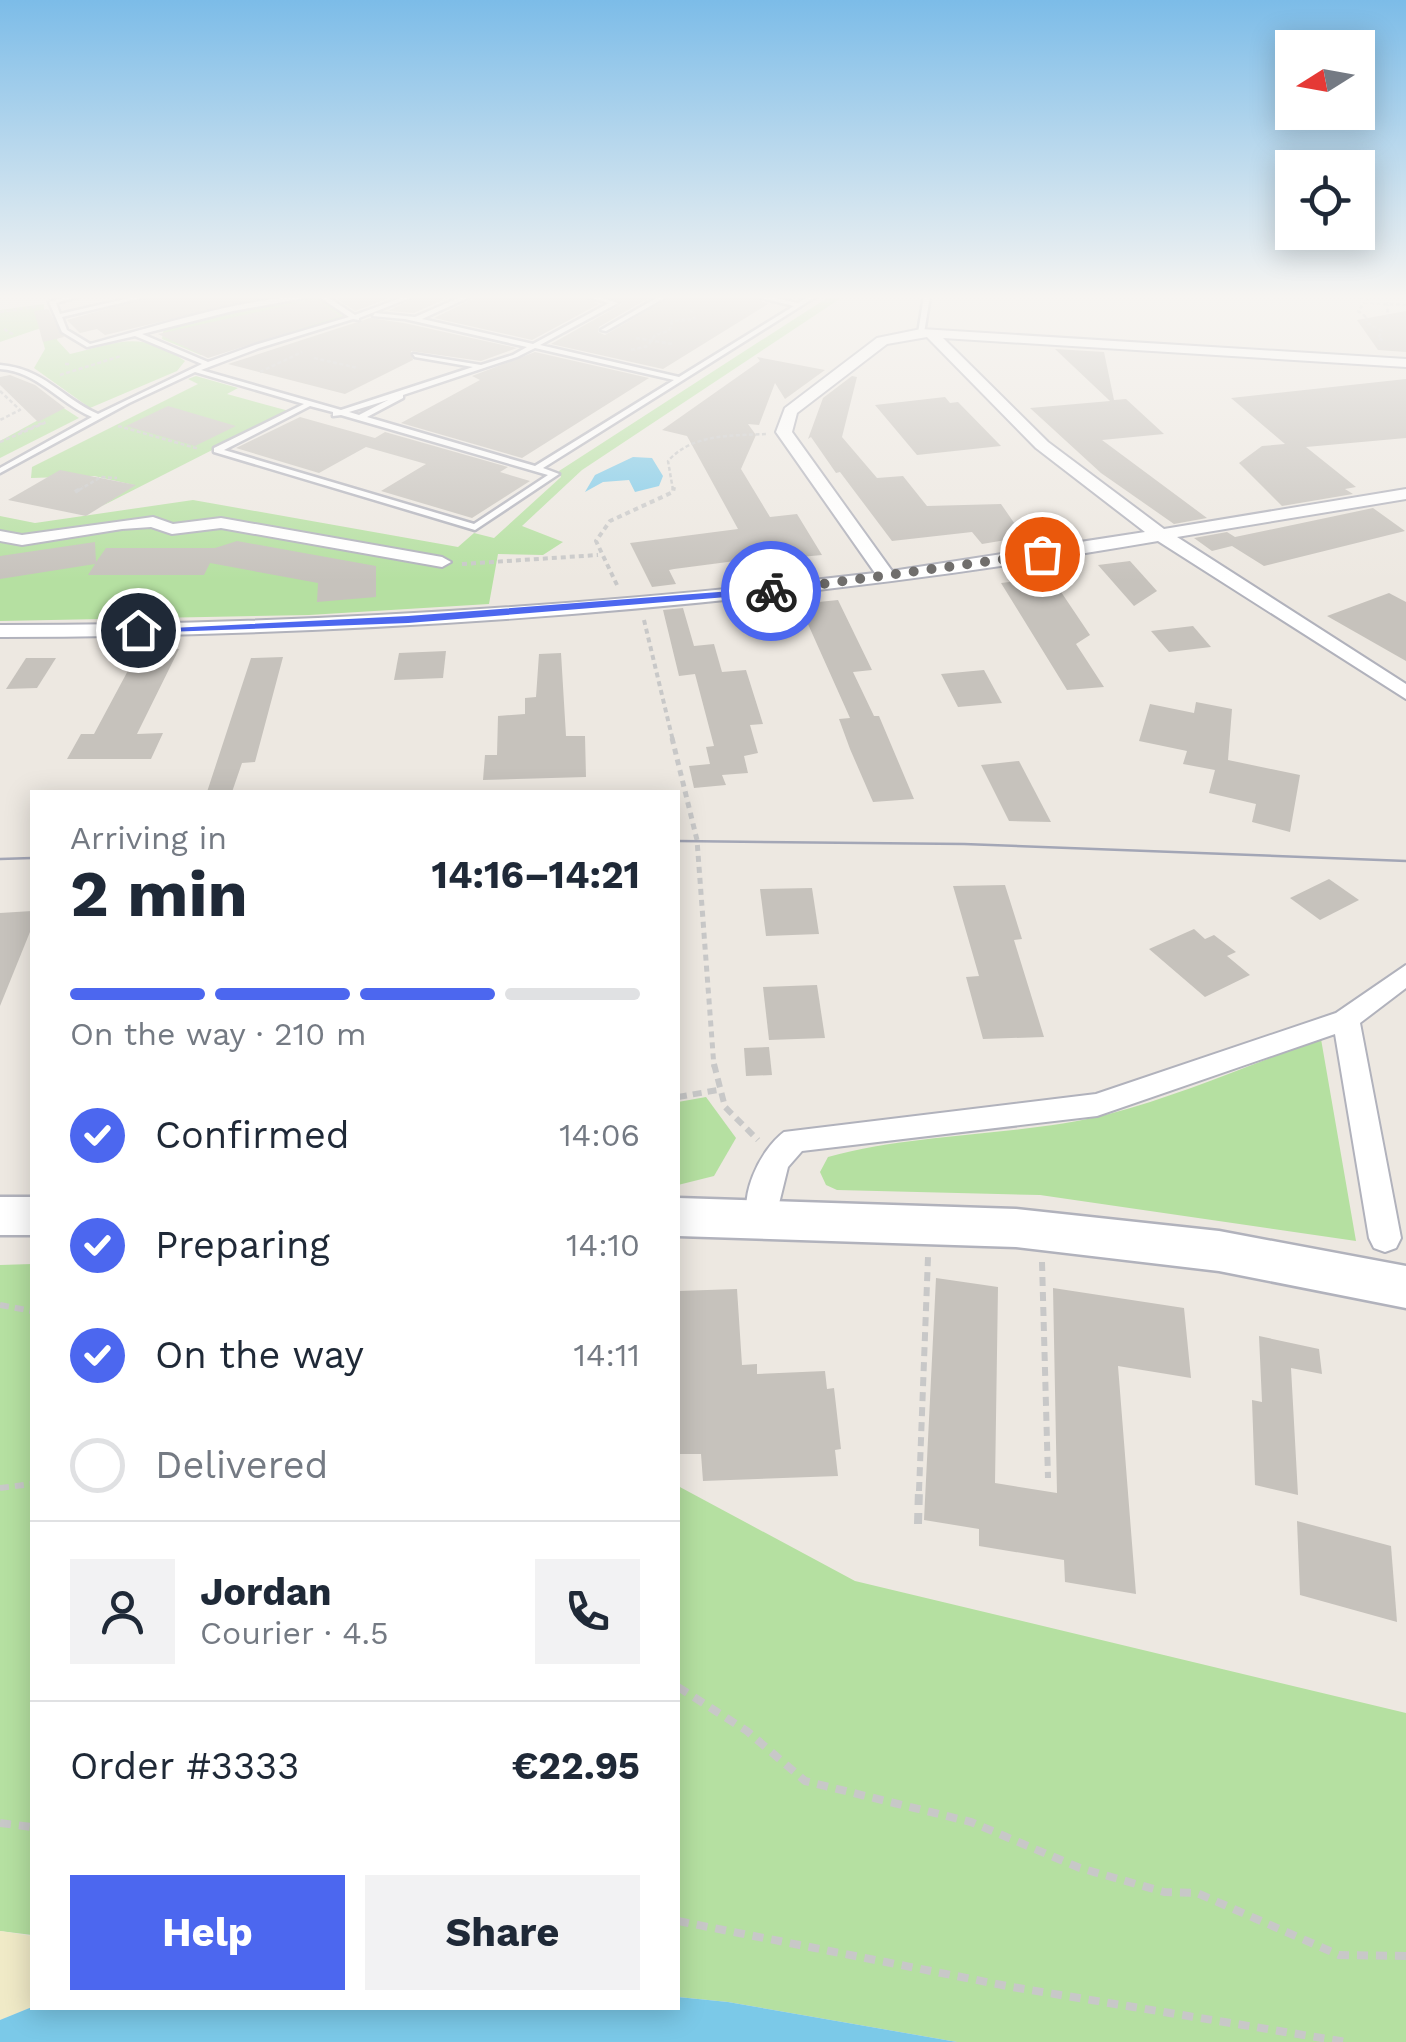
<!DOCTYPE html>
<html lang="en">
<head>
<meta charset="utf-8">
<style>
  :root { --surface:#fff; --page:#f2f2f3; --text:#1f2937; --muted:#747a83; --line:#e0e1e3; --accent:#4c67ef }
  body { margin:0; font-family:"Work Sans",sans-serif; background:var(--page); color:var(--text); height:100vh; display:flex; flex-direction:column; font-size:38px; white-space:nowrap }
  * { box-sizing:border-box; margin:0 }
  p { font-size:32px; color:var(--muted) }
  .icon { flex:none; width:55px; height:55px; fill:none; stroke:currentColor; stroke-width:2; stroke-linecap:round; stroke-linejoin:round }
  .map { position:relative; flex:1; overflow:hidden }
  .side { position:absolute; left:30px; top:790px; width:650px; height:1220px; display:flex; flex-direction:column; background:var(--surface); border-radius:0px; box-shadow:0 5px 25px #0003 }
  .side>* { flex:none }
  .needle { width:65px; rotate:259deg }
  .controls { position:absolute; left:1275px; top:30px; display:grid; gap:20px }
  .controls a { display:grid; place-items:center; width:100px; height:100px; border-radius:0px; background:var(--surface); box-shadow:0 5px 25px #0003; font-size:50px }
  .pin { position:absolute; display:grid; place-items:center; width:85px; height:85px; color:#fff; margin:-42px; border:5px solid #fff; border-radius:50%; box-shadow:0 2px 10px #0007 }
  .courier { position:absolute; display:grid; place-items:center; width:100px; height:100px; margin:-50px; border:8px solid #4c67ef; border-radius:50%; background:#fff; color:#222; box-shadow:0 2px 12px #0007 }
  .head em { font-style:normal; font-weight:700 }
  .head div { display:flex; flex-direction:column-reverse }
  .head { display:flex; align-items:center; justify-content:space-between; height:170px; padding:0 40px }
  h1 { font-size:65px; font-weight:700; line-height:75px }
  .bar { display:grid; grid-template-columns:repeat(4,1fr); gap:15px 10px; align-content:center; height:120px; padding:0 40px }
  .bar i { height:12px; border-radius:8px; background:var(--line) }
  .bar .on { background:var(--accent) }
  .bar p { grid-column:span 4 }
  .line { display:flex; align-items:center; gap:25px; padding:0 40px; border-top:2px solid var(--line) }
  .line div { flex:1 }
  .round { display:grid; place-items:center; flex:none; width:105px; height:105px; border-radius:0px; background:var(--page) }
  ol { padding:0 40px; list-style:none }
  li { display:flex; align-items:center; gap:30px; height:110px }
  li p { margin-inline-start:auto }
  li .icon { padding:10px; border-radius:50%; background:var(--accent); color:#fff; stroke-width:4 }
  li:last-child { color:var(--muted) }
  li i { width:55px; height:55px; border:5px solid var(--line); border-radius:50% }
  .cta { display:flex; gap:20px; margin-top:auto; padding:20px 40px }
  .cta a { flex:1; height:115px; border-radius:0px; background:var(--accent); color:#fff; font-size:40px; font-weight:700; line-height:115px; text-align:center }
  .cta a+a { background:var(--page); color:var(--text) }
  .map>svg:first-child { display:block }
  .green { fill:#b5e0a1 }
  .sand { fill:#f0eac7 }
  .water { fill:#7bc9e8 }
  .building { fill:#c6c2bc }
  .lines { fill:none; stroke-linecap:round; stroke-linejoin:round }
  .lane-casing { stroke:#b1b2bc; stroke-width:5 }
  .street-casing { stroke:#b1b2bc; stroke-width:4 }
  .secondary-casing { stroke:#b1b2bc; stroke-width:5 }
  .path-far4 { stroke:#c8c8c8; stroke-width:2.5; stroke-dasharray:4 2.5; stroke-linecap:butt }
  .path-far3 { stroke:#c8c8c8; stroke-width:4; stroke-dasharray:5 4; stroke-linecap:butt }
  .path-far2 { stroke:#c8c8c8; stroke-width:5; stroke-dasharray:6 5; stroke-linecap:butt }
  .path-far1 { stroke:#c8c8c8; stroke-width:6; stroke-dasharray:9 6; stroke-linecap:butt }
  .path { stroke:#c8c8c8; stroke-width:8; stroke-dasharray:11 8; stroke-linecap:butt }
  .lane { fill:#fff; fill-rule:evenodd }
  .street { fill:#fff; fill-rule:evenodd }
  .secondary { fill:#fff; fill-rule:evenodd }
  .tram { stroke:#a3a6b6; stroke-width:2.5 }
  .route { fill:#4c67ef }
  .done { stroke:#706e6c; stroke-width:10; stroke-dasharray:0 18 }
</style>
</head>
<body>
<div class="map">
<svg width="1406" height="2042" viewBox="0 0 1406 2042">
  <rect width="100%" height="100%" fill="#ede8e1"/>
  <!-- green -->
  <g class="green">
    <path d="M315,296L351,316L201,355L162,339L164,326Z"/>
    <path d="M830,296H844L582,470L522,526L563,542L543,555L498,554L489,604L309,615L0,621V516L35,523L193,500L458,547L474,533L494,538L561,477L559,471Z"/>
    <path d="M44,304V327L0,342V310Z"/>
    <path d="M60,331L57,340L70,354C118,343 139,329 185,361L177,371L90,408L34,368L45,349L41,334Z"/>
    <path d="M196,376L238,388L227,394L289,411L102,506L134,485L94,476L31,478L32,467L198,384L188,379Z"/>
    <path d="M62,407L79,418L0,458V441Z"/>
    <path d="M1321,1039L1356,1241L1040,1195L837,1190L826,1185L820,1172L828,1157C919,1132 1017,1137 1109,1114C1181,1095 1251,1064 1321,1039Z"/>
    <path d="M706,1097L736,1138L714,1176L678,1185V1102Z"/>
    <path d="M32,1264V1935L0,1931V1265Z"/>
    <path d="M678,1486L855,1581L1406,1713V2042H957L728,2002L678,1997Z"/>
  </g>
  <!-- sand -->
  <path class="sand" d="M0,1931L32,1936V2007L0,2020Z"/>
  <!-- water -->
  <g class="water">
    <path d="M633,457L652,458L663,476L659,486L635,492L629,480L603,482L585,492L595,475Z"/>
    <path d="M678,1997L728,2002L957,2042H0V2020L32,2007L678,2008Z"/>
  </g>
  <!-- building -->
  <g class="building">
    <path d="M154,296H269L105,335L97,329L80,333L67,320Z"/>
    <path d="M333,296H395L355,311Z"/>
    <path d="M419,296H443V300L414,313L388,311Z"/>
    <path d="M479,296H581L599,304L532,340L434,318Z"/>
    <path d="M609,296H652L599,327L598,332L605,335L672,296H749L768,304L663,369L551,344L622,304Z"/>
    <path d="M316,299L340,316L208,358L158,334Z"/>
    <path d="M48,309L64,337L43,342L34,311Z"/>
    <path d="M1406,311V352L1378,350L1357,320Z"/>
    <path d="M370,318L404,323L517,348L481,361L411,351L413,360L345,394L228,364Z"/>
    <path d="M1055,349L1104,352L1114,400L1126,399L1164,434L1102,440L1207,518L1174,524L1101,473L1030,408L1110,401Z"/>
    <path d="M535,352L649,378L522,458L401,423L480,380L472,376Z"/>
    <path d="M757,357L825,370L785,399L775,383L759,425L748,424L756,435L741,469L770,517L797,514L822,555L790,558L788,554L674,569L669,570L676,584L652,587L630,543L738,529L687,436L662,430L760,361Z"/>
    <path d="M10,375L35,385L65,408L38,422L0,385V377Z"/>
    <path d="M852,376L857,377L842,437L877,478L903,476L927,506L1001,504L1024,537L982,544L972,532L892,541L840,472L836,473L811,437L808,439L823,398Z"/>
    <path d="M1406,379V438L1306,447L1356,487L1345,489L1353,494L1282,506L1239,463L1262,446L1285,444L1231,398Z"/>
    <path d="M945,397L950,403L958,402L1001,446L917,455L875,405Z"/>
    <path d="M168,406L236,426L195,446L126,426Z"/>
    <path d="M300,417L375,438L385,432L508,467L500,472L530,481L472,518L381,491L426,464L366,447L319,473L236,448Z"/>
    <path d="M60,470L136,485L86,516L8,500Z"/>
    <path d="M1373,508L1405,531L1264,566L1232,546L1212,551L1194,538L1227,532L1235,537Z"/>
    <path d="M237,541L376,566V597L317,602L318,583L210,563L204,575H88L95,564L0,579V556L95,542L96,562L106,548H215Z"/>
    <path d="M1130,561L1157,591L1134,606L1098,565Z"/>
    <path d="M1051,577L1090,635L1076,644L1104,687L1067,690L1001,583Z"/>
    <path d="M1389,593L1406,602V661L1327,616Z"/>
    <path d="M838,600L872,670L853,672L874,716H879L914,799L873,802L850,749L839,719L850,718L799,604Z"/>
    <path d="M683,608L694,646L714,644L722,672L746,670L763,724L750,725L758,753L744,756L748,773L722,775L726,785L694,788L689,766L710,764L706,747L714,746L695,674L679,676L663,610Z"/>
    <path d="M1193,626L1211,647L1169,652L1151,631Z"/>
    <path d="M179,649L137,734L163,733L151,759H67L81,734H94L139,650Z"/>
    <path d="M446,651L443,678L394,680L399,653Z"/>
    <path d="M561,653L566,736H585L586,777L483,780L485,755H497L498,716L525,714V698L536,697L539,654Z"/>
    <path d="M283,657L255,762L242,763L232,792H207L251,658Z"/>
    <path d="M26,658H56L37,688L6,689Z"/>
    <path d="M984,670L1002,703L958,707L941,674Z"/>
    <path d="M1196,702L1232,709L1228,760L1300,775L1290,832L1252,822L1256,804L1209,793L1215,770L1183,764L1187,751L1139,741L1150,704L1194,713Z"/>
    <path d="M1019,761L1051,822L1009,821L981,765Z"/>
    <path d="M1329,879L1359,900L1320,920L1290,898Z"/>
    <path d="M1005,885L1022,939L1014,940L1044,1037L983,1039L966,977L979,976L953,886Z"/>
    <path d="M812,888L819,934L766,936L760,889Z"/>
    <path d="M32,911V927L0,1006V913Z"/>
    <path d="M1194,929L1205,939L1214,935L1236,952L1227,956L1250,975L1205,997L1149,949Z"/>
    <path d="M817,985L825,1038L769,1040L763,987Z"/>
    <path d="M769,1047L772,1075L746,1076L744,1048Z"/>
    <path d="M936,1278L998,1287L995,1483L1057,1493L1053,1288L1184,1308L1191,1378L1118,1366L1136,1594L1065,1582L1064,1560L979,1546V1529L924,1520Z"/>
    <path d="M737,1289L742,1365L757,1364V1374L825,1371L827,1389L834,1388L841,1449L835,1450L838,1476L703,1481L701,1454H678V1291Z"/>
    <path d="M1259,1336L1319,1349L1322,1374L1291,1368L1298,1495L1255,1485L1252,1400L1262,1402Z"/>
    <path d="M1297,1521L1391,1546L1397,1622L1300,1595Z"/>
  </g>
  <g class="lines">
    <defs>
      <g id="lane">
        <path d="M69,296H80L56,303L60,314L138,296H150L62,317L67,330L90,344C158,326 246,296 315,296L233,311L142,334L208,362L255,345L349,317L318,296H326L355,315L406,296H415L359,318V320L353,319L259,348L201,370L341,410L473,367L415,357L413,354L481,365L513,355L527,347L405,319L373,316L375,313L415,317L463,296H472L422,319L533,344L609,303L585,296H596L618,303L540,345L679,377L794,306L753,296H766L798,303L809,296H817L543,468L559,474L475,530L214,452V448L304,404L195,372L129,403L0,473V468L92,417C57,402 39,372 0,369V365C45,369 60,397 98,414L202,364L135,336L87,347L62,332L49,302ZM535,348L674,380L535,466L367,417L403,398V395L517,357ZM388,400L359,415L349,412ZM310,406L333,412V416L341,415L548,475L474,524L224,450Z"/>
        <path d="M660,296H668L606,331L601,330Z"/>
        <path d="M924,296H930L924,333L921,335L918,333Z"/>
      </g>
      <g id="street">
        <path d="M921,329L1406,359V367L943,338L1048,442L1164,529L1406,489V499L1177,537L1406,684V699L1158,541C775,607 389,636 0,637V625C293,625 584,607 875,573L776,432L785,408L877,338ZM927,337L1036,448L1145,532L892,571L792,432L797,413L887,344Z"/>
        <path d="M153,517L173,524L221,518L442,557L451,562L442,567L221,528L172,534L151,527L122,529L22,545L0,541V531L22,535Z"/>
        <path d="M1406,965V988L1360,1023L1401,1238L1396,1248L1385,1252L1374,1248L1369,1238L1335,1034L1097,1116L802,1151L788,1167L773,1228L762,1232L751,1228C736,1199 760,1150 784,1132L1096,1094L1336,1013Z"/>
      </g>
      <g id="secondary">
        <rect x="0" y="1197" width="32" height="38"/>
        <path d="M678,1198L1016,1209L1219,1231L1406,1266V1308L1219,1271L1016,1247L678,1236Z"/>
      </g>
    </defs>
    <!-- lane casing -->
    <use href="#lane" class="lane-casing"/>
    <!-- street casing -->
    <use href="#street" class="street-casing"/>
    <!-- secondary casing -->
    <use href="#secondary" class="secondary-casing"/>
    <!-- path-far4 -->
    <g class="path-far4">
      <path d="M1352,296L1368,300"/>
      <path d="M1387,302L1388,318"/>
      <path d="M0,312L40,306"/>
      <path d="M1366,317L1367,323L1382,331L1378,338L1384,341"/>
      <path d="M1366,317L1358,311L1364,303L1406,305"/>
      <path d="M4,329L14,335"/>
      <path d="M636,338L672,344"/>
      <path d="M631,350L648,346L655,335L669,331L672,321L695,319L689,306"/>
      <path d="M314,358L358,368"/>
      <path d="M65,364H70"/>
      <path d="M260,372L302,352"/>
      <path d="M60,375L121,356"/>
      <path d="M0,391L20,410L0,420"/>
      <path d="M118,426L199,449"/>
      <path d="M20,432L45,422"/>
      <path d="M0,442L47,422"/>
      <path d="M79,490L101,477L117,478"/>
      <path d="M673,490L668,461C693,433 732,436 767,434"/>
    </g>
    <!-- path-far3 -->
    <g class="path-far3">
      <path d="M75,492L83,487"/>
      <path d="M462,564L598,555"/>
      <path d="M617,585L596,541L610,521L673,492L674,487"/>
      <path d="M644,620L673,741"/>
    </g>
    <!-- path-far2 -->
    <path class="path-far2" d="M672,738L697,840L714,1067"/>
    <!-- path-far1 -->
    <g class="path-far1">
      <path d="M714,1064L725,1107L758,1140"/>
      <path d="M678,1097L718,1090"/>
      <path d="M1042,1262L1048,1478"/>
      <path d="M0,1305L32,1311"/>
      <path d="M0,1488L32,1484"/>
      <path d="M919,1491L928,1257"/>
    </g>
    <!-- path -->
    <g class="path">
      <path d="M918,1524L919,1489"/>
      <path d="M678,1687L747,1731L805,1781L971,1822L1080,1868L1164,1892L1197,1893L1339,1955L1406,1956"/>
      <path d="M0,1823L32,1827"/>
      <path d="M678,1921L1012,1987L1346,2042"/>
    </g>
    <!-- lane -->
    <use href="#lane" class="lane"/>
    <!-- street -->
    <use href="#street" class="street"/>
    <!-- secondary -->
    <use href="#secondary" class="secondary"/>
    <!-- tram -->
    <g class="tram">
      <path d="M678,841L964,844L1406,861"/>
      <path d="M0,859L32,858"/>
    </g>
  </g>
  <!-- sky -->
  <linearGradient id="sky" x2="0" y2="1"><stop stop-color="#7cbce8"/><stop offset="0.51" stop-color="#f7f5f2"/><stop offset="1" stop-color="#f7f5f2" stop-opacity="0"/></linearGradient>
  <rect width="1406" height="582" fill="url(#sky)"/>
  <!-- route -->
  <path class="route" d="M771,588L775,593L408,623L138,633L132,630L408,616Z"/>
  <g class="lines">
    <!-- done -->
    <path class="done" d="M771,591L1042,554"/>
  </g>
</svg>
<div class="controls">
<a><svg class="needle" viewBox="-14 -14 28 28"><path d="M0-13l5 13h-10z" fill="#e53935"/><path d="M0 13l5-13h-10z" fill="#747a83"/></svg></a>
<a><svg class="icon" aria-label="locate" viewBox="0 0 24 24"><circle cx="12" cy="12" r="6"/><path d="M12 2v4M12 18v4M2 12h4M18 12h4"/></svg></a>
</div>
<div class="pin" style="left:1042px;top:554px;background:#ea580c"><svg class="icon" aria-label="bag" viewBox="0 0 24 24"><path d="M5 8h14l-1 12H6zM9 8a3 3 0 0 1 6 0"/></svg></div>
<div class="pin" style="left:138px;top:630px;background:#1f2937"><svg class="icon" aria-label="home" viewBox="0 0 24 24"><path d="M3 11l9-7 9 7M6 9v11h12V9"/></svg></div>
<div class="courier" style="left:771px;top:591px"><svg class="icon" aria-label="bike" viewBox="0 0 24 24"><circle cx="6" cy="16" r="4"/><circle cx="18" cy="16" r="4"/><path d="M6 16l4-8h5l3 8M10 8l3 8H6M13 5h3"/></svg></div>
<section class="side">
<div class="head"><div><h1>2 min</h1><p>Arriving in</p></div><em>14:16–14:21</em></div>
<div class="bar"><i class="on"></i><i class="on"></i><i class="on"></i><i></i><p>On the way · 210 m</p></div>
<ol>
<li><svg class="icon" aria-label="check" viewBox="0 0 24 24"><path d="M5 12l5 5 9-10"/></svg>Confirmed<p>14:06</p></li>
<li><svg class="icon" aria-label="check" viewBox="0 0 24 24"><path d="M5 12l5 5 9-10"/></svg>Preparing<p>14:10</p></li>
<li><svg class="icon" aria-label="check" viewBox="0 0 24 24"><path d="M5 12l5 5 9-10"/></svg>On the way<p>14:11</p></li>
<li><i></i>Delivered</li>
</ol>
<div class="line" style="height:180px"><a class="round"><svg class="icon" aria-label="person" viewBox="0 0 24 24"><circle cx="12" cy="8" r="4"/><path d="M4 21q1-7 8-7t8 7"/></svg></a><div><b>Jordan</b><p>Courier · 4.5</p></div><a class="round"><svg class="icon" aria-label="phone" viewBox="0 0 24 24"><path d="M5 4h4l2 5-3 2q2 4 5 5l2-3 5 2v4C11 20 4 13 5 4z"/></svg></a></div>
<div class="line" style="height:130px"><div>Order #3333</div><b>€22.95</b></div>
<div class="cta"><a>Help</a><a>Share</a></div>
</section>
</div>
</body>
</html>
